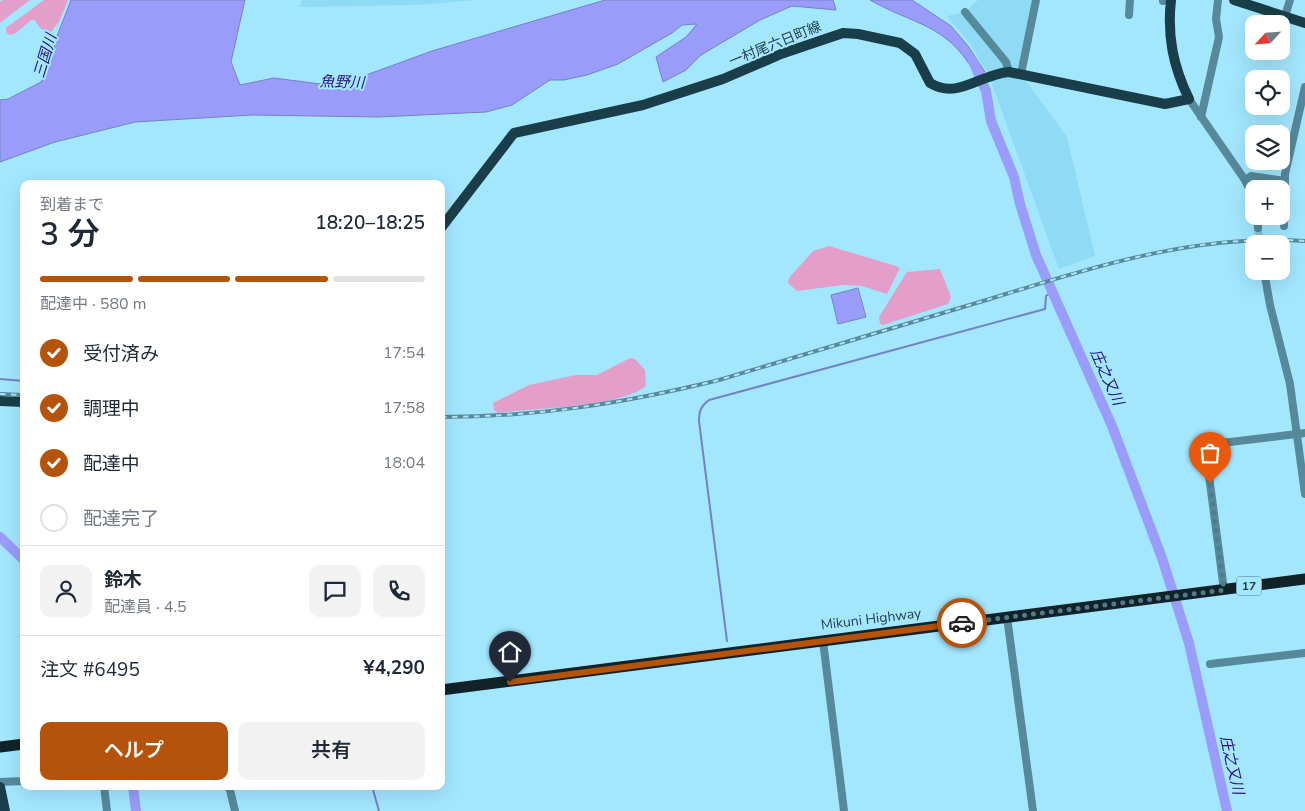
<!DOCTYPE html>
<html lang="ja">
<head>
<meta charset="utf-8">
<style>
  :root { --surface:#fff; --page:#f2f2f3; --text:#1f2937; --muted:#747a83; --line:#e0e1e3; --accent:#b45309 }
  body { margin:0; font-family:"Nunito Sans","Noto Sans JP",sans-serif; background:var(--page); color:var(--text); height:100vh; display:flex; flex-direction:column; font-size:19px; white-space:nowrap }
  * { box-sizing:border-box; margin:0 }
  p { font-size:16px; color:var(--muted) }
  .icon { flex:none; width:28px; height:28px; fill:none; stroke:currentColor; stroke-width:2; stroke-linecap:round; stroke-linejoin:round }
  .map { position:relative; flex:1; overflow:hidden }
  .drawer { position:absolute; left:20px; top:180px; width:425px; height:610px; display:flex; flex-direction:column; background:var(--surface); border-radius:10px; box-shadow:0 5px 20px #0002 }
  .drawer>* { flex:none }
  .needle { width:32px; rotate:244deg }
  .controls { position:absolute; left:1245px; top:15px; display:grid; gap:10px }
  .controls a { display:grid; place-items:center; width:45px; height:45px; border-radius:10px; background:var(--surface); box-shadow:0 5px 20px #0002; font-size:25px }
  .pin { position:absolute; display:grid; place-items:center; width:42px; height:42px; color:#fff; margin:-51px -21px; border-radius:50% 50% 50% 0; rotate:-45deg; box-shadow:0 0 5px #0007 }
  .pin .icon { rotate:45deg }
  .courier { position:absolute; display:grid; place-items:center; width:50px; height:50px; margin:-25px; border:4px solid #b45309; border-radius:50%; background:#fff; color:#222; box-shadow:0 1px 6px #0007 }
  .headline em { font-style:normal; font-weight:600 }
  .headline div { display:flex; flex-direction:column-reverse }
  .headline { display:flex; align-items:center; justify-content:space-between; height:85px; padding:0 20px }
  h1 { font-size:32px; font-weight:600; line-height:38px }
  .bar { display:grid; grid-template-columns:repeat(4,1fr); gap:8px 5px; align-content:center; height:60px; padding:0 20px }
  .bar i { height:6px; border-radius:4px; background:var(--line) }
  .bar .selected { background:var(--accent) }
  .bar p { grid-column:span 4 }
  .line { display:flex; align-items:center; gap:12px; padding:0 20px; border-top:1px solid var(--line) }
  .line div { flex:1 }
  .round { display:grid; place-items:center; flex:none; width:52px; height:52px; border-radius:10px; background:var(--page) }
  ol { padding:0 20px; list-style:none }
  li { display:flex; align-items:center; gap:15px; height:55px }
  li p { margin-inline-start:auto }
  li .icon { padding:5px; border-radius:50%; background:var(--accent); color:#fff; stroke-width:4 }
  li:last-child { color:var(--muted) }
  li i { width:28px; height:28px; border:2px solid var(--line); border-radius:50% }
  .button { display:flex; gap:10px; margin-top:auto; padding:10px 20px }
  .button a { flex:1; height:58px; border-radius:10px; background:var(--accent); color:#fff; font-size:20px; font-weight:600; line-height:58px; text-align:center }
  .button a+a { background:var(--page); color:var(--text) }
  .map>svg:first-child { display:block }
  .built { fill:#8fdbf5 }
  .green { fill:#e39fca }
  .water { fill:#999cf9; stroke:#7681c5 }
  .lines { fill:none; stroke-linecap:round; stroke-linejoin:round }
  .stream { stroke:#7681c5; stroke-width:2 }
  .river { stroke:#999cf9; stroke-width:10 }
  .minor-tunnel { stroke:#8ac6db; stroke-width:8; stroke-dasharray:8 4; stroke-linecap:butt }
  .minor { stroke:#56899a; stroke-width:8 }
  .major { stroke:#1a3e49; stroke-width:10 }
  .highway { stroke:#112329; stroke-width:11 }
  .rail-casing { stroke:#5c8999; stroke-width:4 }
  .rail { stroke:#a3e7ff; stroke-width:2; stroke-dasharray:5.5; stroke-linecap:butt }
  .done { stroke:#517b8a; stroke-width:5; stroke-dasharray:0 9 }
  .route { stroke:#b45309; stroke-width:6 }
  .labels { text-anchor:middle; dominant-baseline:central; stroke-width:4; stroke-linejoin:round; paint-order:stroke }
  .shield { fill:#a3e7ff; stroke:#4b7381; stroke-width:1 }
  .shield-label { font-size:12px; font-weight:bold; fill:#25414b }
  .street-label { font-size:14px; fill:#25414b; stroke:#a3e7ff }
  .water-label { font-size:15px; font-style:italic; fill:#2b137f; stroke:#a3e7ff }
</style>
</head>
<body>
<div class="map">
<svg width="1305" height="811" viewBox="0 0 1305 811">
  <rect width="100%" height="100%" fill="#a3e7ff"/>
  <!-- built -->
  <g class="built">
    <path d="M302,0H476L420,5L299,7Z"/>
    <path d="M978,0H1036L1021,74L1067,137L1095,256L1059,269L989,76L971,45L947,16L965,12Z"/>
  </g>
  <!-- green -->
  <g class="green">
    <path d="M3,0H30L0,23V2Z"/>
    <path d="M44,0H68L59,22L51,32C42,31 39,28 35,20H31L16,33L10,35L6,32V28Z"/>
    <path d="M829,246L896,266L900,268L887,294L862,286L843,285L797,291L788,283L789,278L813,251Z"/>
    <path d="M940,269L951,297L948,304L883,325L880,324L879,317L907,272Z"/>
    <path d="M630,358L635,359L645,370L646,386C616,409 537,407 498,413L494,410L493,403L529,385L576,375H597Z"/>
  </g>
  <!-- water -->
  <g class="water">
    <path d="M71,0H245L231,62L240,85L274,78L336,86L432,51L605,0H833L836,10L792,6L760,20L701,55L686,70L663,82L656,57L686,37L697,24L682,25L672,33L618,64L587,75L564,80H550L512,105L486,112L378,117L252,115L135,122L55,142L0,162V100L8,99L41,82L50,63L57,36Z"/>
    <path d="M870,0H912L951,26L968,46L985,72H974C947,24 914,25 870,0Z"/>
    <path d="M858,288L866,317L838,324L831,295Z"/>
  </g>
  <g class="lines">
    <!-- stream -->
    <g class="stream">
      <path d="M0,379L24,381"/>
      <path d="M727,641L699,421C699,411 701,406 709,400L1045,309L1046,296L1053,291"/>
      <path d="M372,786L379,811"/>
    </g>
    <!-- river -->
    <g class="river">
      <path d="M973,61L986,91L991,121L1014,177L1020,204L1036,255L1112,426L1162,558L1189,643L1227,811"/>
      <path d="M0,537L24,560"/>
      <path d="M133,786L136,811"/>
    </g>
    <!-- minor-tunnel -->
    <path class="minor-tunnel" d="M1258,228L1260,244"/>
    <!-- minor -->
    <g class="minor">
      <path d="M1163,1V0"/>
      <path d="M965,12L1006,62L1009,72"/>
      <path d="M1129,15L1130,0"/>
      <path d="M1285,16L1290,0"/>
      <path d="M1021,74L1036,0"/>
      <path d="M1189,99L1245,180L1254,199"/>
      <path d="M1201,117L1219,37L1216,19L1218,0"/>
      <path d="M1245,180L1251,176L1285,181"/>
      <path d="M1257,216L1258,228"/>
      <path d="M1284,226L1285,174L1305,87"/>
      <path d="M1264,271L1270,305L1290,384L1305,494"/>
      <path d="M1224,590L1205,445L1305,433"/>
      <path d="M1007,617L1033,811"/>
      <path d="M823,641L844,811"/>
      <path d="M1210,664L1305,653"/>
      <path d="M0,782L24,781"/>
      <path d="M104,786L107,811"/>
      <path d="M229,786L235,811"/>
    </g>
    <!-- major -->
    <g class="major">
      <path d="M1234,0L1305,23"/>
      <path d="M441,228L514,133L643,105L723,79L781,54L843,33L858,34L900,43L915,54L930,83C958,100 980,74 1009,72L1165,104L1189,99C1173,66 1167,36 1171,0"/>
      <path d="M0,401L24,402"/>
      <path d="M0,787L5,811"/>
    </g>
    <!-- highway -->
    <g class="highway">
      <path d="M441,690L1305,579"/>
      <path d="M0,747L24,744"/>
    </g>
    <defs>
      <g id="rail">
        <path d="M0,394L24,395"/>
        <path d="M441,417C538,417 625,403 719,380C807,354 895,327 983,301C1088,269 1194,233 1305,241"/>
      </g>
    </defs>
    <!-- rail casing -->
    <use href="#rail" class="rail-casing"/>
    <!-- rail -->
    <use href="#rail" class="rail"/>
  </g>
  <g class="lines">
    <!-- done -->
    <path class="done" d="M962,623L1224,590L1210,483"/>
    <!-- route -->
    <path class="route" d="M510,682L962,623"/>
  </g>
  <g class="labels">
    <!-- shield labels -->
    <rect class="shield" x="1236.5" y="576.5" width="25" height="19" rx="4"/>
    <g class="shield-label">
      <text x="1249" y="586">17</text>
    </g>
    <!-- street labels -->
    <g class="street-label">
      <text transform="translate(775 44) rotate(-22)">一村尾六日町線</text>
      <text transform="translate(871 619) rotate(-7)">Mikuni Highway</text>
    </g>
    <!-- water labels -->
    <g class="water-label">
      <text transform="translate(45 56) rotate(-73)">三国川</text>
      <text transform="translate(342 82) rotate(2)">魚野川</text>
      <text transform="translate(1107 377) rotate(66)">庄之又川</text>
      <text transform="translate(1232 765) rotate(77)">庄之又川</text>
    </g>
  </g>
</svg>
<div class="controls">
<a><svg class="needle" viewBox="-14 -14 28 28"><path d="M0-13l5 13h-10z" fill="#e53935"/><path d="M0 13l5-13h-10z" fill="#747a83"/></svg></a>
<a><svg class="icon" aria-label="locate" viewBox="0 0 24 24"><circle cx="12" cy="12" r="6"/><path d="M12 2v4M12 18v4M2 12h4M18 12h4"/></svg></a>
<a><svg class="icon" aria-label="layers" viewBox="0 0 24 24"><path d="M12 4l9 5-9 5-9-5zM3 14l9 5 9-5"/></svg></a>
<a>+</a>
<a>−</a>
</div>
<div class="pin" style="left:1210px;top:483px;background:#ea580c"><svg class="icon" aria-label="bag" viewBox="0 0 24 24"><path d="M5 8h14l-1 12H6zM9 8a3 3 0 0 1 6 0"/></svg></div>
<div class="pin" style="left:510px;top:682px;background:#1f2937"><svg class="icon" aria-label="home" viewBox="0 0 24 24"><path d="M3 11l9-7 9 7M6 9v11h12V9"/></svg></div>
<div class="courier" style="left:962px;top:623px"><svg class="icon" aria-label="car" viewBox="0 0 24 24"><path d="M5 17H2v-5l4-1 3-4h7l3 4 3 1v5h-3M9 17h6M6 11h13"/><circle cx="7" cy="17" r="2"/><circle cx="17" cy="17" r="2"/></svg></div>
<section class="drawer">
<div class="headline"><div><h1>3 分</h1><p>到着まで</p></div><em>18:20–18:25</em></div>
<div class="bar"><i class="selected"></i><i class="selected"></i><i class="selected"></i><i></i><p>配達中 · 580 m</p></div>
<ol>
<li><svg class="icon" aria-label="check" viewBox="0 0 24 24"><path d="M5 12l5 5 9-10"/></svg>受付済み<p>17:54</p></li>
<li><svg class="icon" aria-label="check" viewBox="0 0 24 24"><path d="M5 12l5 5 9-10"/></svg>調理中<p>17:58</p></li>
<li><svg class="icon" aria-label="check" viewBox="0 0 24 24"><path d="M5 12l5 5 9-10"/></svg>配達中<p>18:04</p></li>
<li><i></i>配達完了</li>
</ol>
<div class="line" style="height:90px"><a class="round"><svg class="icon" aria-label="person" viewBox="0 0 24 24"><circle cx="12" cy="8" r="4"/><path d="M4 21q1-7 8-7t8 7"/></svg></a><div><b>鈴木</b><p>配達員 · 4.5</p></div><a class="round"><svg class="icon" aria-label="chat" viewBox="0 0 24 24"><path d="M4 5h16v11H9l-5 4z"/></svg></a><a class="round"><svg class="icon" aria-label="phone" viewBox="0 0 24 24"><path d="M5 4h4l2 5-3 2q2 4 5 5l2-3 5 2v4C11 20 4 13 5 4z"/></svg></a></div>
<div class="line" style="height:65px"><div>注文 #6495</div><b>¥4,290</b></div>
<div class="button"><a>ヘルプ</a><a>共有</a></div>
</section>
</div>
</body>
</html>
